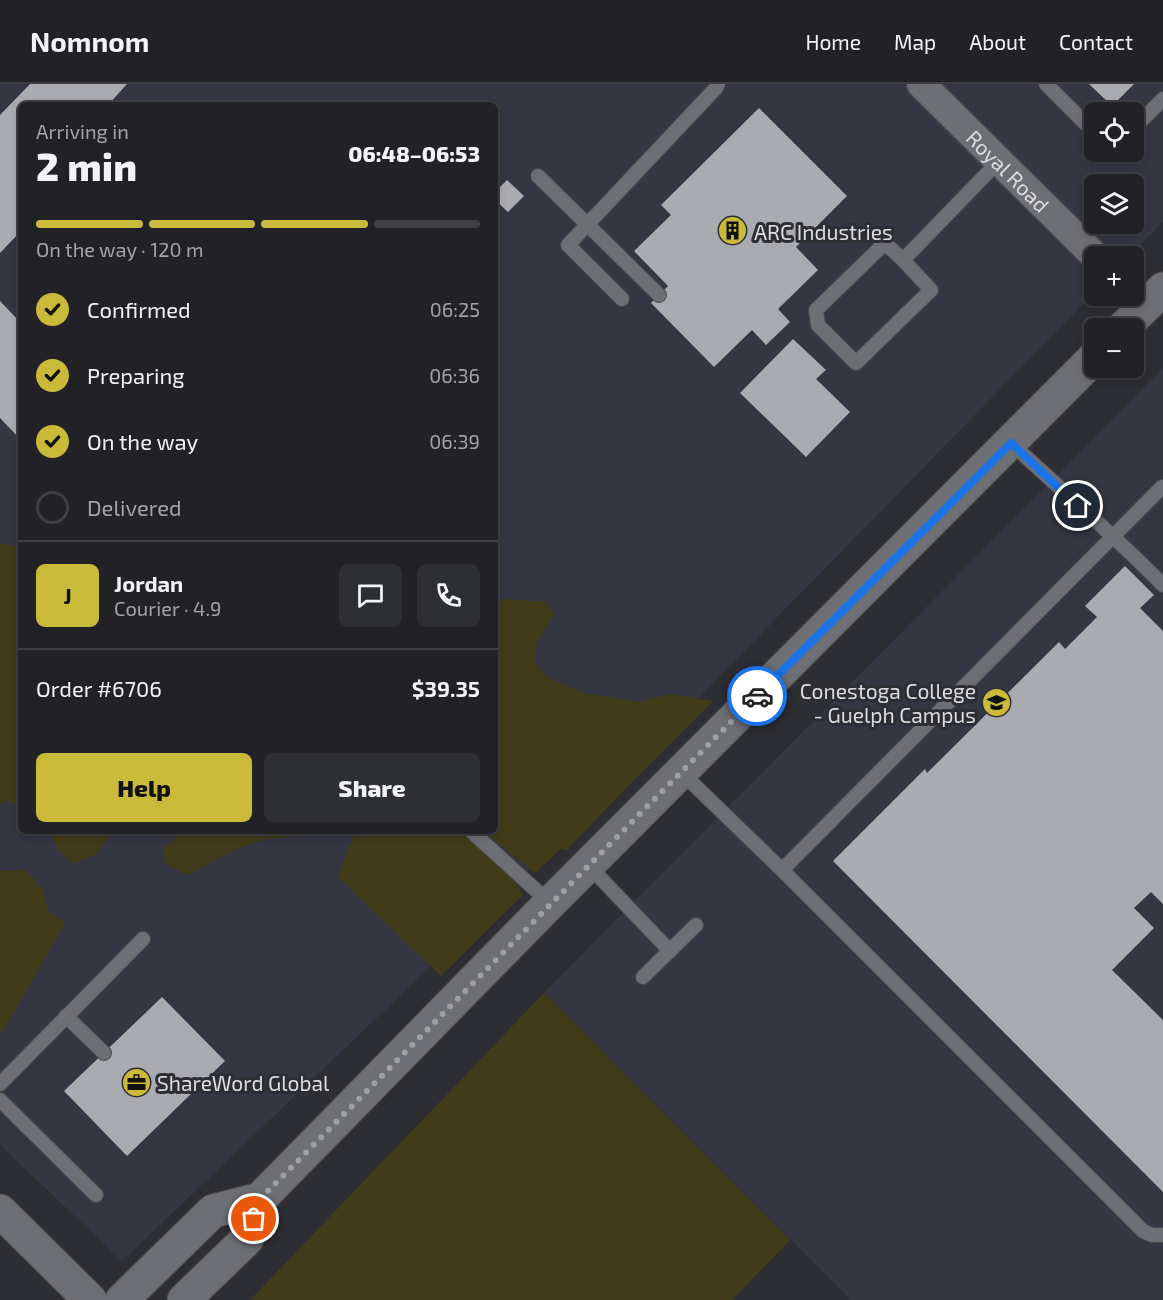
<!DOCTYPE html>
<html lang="en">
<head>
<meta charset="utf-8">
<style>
  :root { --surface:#222226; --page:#2e2f32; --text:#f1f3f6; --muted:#a2a4a7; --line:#3f3f43; --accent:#c9ba3a }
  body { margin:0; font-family:"Exo 2",sans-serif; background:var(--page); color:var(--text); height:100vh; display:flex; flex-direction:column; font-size:22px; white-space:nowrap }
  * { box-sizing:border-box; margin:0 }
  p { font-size:20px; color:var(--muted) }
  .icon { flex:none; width:33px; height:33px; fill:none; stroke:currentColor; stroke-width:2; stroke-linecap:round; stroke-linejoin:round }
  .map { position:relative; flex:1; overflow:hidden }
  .drawer { position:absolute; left:18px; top:18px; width:480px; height:732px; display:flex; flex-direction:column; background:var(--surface); border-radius:9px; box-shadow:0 3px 9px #0003,0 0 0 2px var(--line) }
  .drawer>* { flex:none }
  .buttons { position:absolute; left:1084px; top:18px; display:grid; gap:12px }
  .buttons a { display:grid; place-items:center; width:60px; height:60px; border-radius:9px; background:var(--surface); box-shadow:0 3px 9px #0003,0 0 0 2px var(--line); font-size:30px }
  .pin { position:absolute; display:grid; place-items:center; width:51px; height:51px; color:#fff; margin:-26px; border:3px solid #fff; border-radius:50%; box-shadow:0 2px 6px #0007 }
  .courier { position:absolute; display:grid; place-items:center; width:60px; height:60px; margin:-30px; border:4px solid #1a73e8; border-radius:50%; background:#fff; color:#222; box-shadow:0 2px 8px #0007 }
  .summary em { font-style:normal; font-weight:800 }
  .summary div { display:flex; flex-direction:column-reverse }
  .summary { display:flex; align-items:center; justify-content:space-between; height:102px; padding:0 18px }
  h1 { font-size:39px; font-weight:800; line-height:45px }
  .bar { display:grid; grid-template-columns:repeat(4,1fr); gap:9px 6px; align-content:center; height:72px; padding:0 18px }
  .bar i { height:8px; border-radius:4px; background:var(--line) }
  .bar .on { background:var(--accent) }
  .bar p { grid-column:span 4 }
  .line { display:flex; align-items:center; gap:15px; padding:0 18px; border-top:2px solid var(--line) }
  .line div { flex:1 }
  .round { display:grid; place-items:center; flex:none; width:63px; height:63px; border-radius:9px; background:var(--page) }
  ol { padding:0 18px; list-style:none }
  li { display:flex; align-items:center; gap:18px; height:66px }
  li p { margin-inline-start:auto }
  li .icon { padding:6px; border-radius:50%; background:var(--accent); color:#111; stroke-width:4 }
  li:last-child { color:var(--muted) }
  li i { width:33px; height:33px; border:3px solid var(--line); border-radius:50% }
  .action { display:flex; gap:12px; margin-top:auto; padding:12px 18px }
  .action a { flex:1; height:69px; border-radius:9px; background:var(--accent); color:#111; font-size:24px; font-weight:800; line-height:69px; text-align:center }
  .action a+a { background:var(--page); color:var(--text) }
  header { display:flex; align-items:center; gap:36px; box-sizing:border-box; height:84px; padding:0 30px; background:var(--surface); border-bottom:2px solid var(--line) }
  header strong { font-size:28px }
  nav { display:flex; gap:33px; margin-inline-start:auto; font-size:21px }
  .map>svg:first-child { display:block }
  .built { fill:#343741; fill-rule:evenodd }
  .green { fill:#403c1a }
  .building { fill:#a9abb1 }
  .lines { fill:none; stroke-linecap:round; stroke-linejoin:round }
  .service-casing { stroke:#494a4d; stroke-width:16 }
  .minor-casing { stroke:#494a4d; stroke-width:31 }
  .tertiary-casing { stroke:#494a4d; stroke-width:35 }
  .secondary-casing { stroke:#494a4d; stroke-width:35 }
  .service { stroke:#6d6f74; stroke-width:14 }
  .minor { stroke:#6d6f74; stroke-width:28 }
  .tertiary { stroke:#6d6f74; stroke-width:33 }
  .secondary { stroke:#6d6f74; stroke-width:33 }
  .done { stroke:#9fa0a3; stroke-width:6; stroke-dasharray:0 10.8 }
  .route { stroke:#1a73e8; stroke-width:8 }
  .labels { text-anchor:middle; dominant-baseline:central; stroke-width:6; stroke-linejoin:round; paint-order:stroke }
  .street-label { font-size:21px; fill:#dcdde0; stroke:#2d2e33 }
  .poi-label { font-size:21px; fill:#dcdde0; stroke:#2d2e33; text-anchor:start }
</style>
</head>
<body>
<header>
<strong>Nomnom</strong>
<nav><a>Home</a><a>Map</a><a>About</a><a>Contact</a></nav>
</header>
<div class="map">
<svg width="1163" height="1216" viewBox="0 0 1163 1216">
  <rect width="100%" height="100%" fill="#2d2e33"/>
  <!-- built -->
  <g class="built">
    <path d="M0,0H1163V138L1129,172H1095V208L511,806L122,1177L0,1061ZM21,21H495V747H21ZM1095,28H1134V68H1095ZM1095,100H1134V140H1095Z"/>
    <path d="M1163,284V1216H851L544,909Z"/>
  </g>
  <!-- green -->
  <g class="green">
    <path d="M0,459L21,463V722L7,717L0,721Z"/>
    <path d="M506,515L546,518L554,530L538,556L534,578L547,593L583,609L638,618L669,610L713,617L626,704L566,767L562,764L535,789L483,747H495V518Z"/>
    <path d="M50,747H115L95,771L73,780L57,765Z"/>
    <path d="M180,747H306C293,754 278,753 264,756C237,763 212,779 187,791L165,779L164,764L180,749Z"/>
    <path d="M344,747H463L509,788L523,811L441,892L338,793L353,752Z"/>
    <path d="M26,786L43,806L48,827L65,839L5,944L0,949V787Z"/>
    <path d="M544,909L790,1156L732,1216H250Z"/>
  </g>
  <!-- building -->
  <g class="building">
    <path d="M30,0H127L108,21H21V147L0,169V31Z"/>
    <path d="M1089,0H1134L1112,22Z"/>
    <path d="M759,24L847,112L796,163L818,186L778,225L790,238L766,261L752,246L714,283L651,219L668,202L634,167L671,131L661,121Z"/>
    <path d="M507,96L524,112L508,128L495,116V108Z"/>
    <path d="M0,217L21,239V356L0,334Z"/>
    <path d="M793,255L826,286L816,295L850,328L806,373L740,309Z"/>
    <path d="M1125,482L1154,511L1140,524L1163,547V820L1151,808L1134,824L1154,844L1112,886L1163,936V1108L833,777L925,685L927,689L1059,558L1065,565L1097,533L1085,522Z"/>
    <path d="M162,913L225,977L127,1072L64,1007Z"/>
  </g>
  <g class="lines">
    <defs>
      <g id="service">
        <path d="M1046,0L1095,49"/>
        <path d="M1134,44L1163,15"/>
        <path d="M538,92L659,211"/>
        <path d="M903,176L931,206L856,279L818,241L816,226L885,159L903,176L999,77"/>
        <path d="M622,215L568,161L716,4L718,0"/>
        <path d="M1011,359C1061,406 1114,451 1163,501"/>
        <path d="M681,688L782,786L1143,1147L1152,1151H1163"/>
        <path d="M471,747L550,819"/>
        <path d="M588,781L670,867"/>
        <path d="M782,786L1162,403"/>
        <path d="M643,893L696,841"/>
        <path d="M66,932L104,969"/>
        <path d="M0,1000L143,855"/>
        <path d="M0,1016L96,1111"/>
      </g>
      <g id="minor">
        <path id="s1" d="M921,0L1095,172"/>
      </g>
      <path id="tertiary" d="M0,1127L90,1216"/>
      <g id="secondary">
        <path d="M1123,244L1163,205"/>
        <path d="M122,1216L213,1127L260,1115"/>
        <path d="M184,1216L247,1155L260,1115L550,819L1095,273"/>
      </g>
    </defs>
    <!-- service casing -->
    <use href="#service" class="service-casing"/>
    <!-- minor casing -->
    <use href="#minor" class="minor-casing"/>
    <!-- tertiary casing -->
    <use href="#tertiary" class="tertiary-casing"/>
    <!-- secondary casing -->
    <use href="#secondary" class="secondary-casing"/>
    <!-- service -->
    <use href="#service" class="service"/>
    <!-- minor -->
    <use href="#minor" class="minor"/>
    <!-- tertiary -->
    <use href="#tertiary" class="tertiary"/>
    <!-- secondary -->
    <use href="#secondary" class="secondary"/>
  </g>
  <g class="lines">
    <!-- done -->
    <path class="done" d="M254,1135L260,1115C426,948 590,779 757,612"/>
    <!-- route -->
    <path class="route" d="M757,612L1011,359L1078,422"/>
  </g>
  <!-- icons -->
  <defs>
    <symbol id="building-disc" viewBox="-11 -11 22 22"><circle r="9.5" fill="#c9ba3a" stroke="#2d2e33"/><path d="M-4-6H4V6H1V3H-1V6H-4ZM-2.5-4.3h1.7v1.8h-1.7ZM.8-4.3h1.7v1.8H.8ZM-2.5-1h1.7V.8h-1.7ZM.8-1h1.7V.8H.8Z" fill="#111"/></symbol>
    <symbol id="university-disc" viewBox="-11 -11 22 22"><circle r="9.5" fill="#c9ba3a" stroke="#2d2e33"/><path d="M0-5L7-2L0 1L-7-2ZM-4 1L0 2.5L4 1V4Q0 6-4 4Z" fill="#111"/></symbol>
    <symbol id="office-disc" viewBox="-11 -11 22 22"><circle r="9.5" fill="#c9ba3a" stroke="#2d2e33"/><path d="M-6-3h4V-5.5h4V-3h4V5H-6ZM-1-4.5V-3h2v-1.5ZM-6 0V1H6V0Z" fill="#111"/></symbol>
  </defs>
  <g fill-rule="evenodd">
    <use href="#building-disc" x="716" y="130" width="33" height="33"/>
    <use href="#university-disc" x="980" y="602" width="33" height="33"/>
    <use href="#office-disc" x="120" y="982" width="33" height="33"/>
  </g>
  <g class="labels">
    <!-- street labels -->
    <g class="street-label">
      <text stroke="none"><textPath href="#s1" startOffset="123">Royal Road</textPath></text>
    </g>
    <!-- poi labels -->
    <g class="poi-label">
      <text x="754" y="147">ARC Industries</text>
      <text x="976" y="606" text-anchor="end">Conestoga College<tspan x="976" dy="24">- Guelph Campus</tspan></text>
      <text x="157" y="998">ShareWord Global</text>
    </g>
  </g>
</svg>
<div class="buttons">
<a><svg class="icon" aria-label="locate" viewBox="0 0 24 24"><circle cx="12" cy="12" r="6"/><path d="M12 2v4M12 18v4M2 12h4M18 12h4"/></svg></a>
<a><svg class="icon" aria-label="layers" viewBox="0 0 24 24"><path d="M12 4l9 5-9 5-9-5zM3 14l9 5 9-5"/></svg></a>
<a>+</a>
<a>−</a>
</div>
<div class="pin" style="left:254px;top:1135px;background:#ea580c"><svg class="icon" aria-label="bag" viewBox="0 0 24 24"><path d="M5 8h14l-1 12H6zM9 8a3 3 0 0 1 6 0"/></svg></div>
<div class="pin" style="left:1078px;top:422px;background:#1f2937"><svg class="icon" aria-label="home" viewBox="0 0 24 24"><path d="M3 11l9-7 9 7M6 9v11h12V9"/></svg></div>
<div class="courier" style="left:757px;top:612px"><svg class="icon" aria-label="car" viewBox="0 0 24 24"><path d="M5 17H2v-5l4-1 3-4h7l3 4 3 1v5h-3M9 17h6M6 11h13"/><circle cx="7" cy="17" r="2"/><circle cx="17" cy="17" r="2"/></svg></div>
<section class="drawer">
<div class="summary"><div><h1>2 min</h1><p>Arriving in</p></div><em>06:48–06:53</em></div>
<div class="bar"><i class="on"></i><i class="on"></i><i class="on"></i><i></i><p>On the way · 120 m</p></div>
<ol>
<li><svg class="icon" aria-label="check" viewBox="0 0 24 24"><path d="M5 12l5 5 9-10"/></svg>Confirmed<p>06:25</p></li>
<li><svg class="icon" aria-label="check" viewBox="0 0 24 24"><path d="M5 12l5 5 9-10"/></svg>Preparing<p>06:36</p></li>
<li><svg class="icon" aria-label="check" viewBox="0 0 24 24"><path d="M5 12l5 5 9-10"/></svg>On the way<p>06:39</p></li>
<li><i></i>Delivered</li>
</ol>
<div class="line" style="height:108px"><b class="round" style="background:var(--accent);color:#111">J</b><div><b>Jordan</b><p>Courier · 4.9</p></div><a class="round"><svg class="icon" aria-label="chat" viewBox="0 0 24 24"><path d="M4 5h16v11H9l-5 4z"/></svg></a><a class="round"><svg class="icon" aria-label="phone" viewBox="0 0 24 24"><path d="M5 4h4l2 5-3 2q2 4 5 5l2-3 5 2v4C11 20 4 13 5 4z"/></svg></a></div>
<div class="line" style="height:78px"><div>Order #6706</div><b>$39.35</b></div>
<div class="action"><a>Help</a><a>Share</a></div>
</section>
</div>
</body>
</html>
